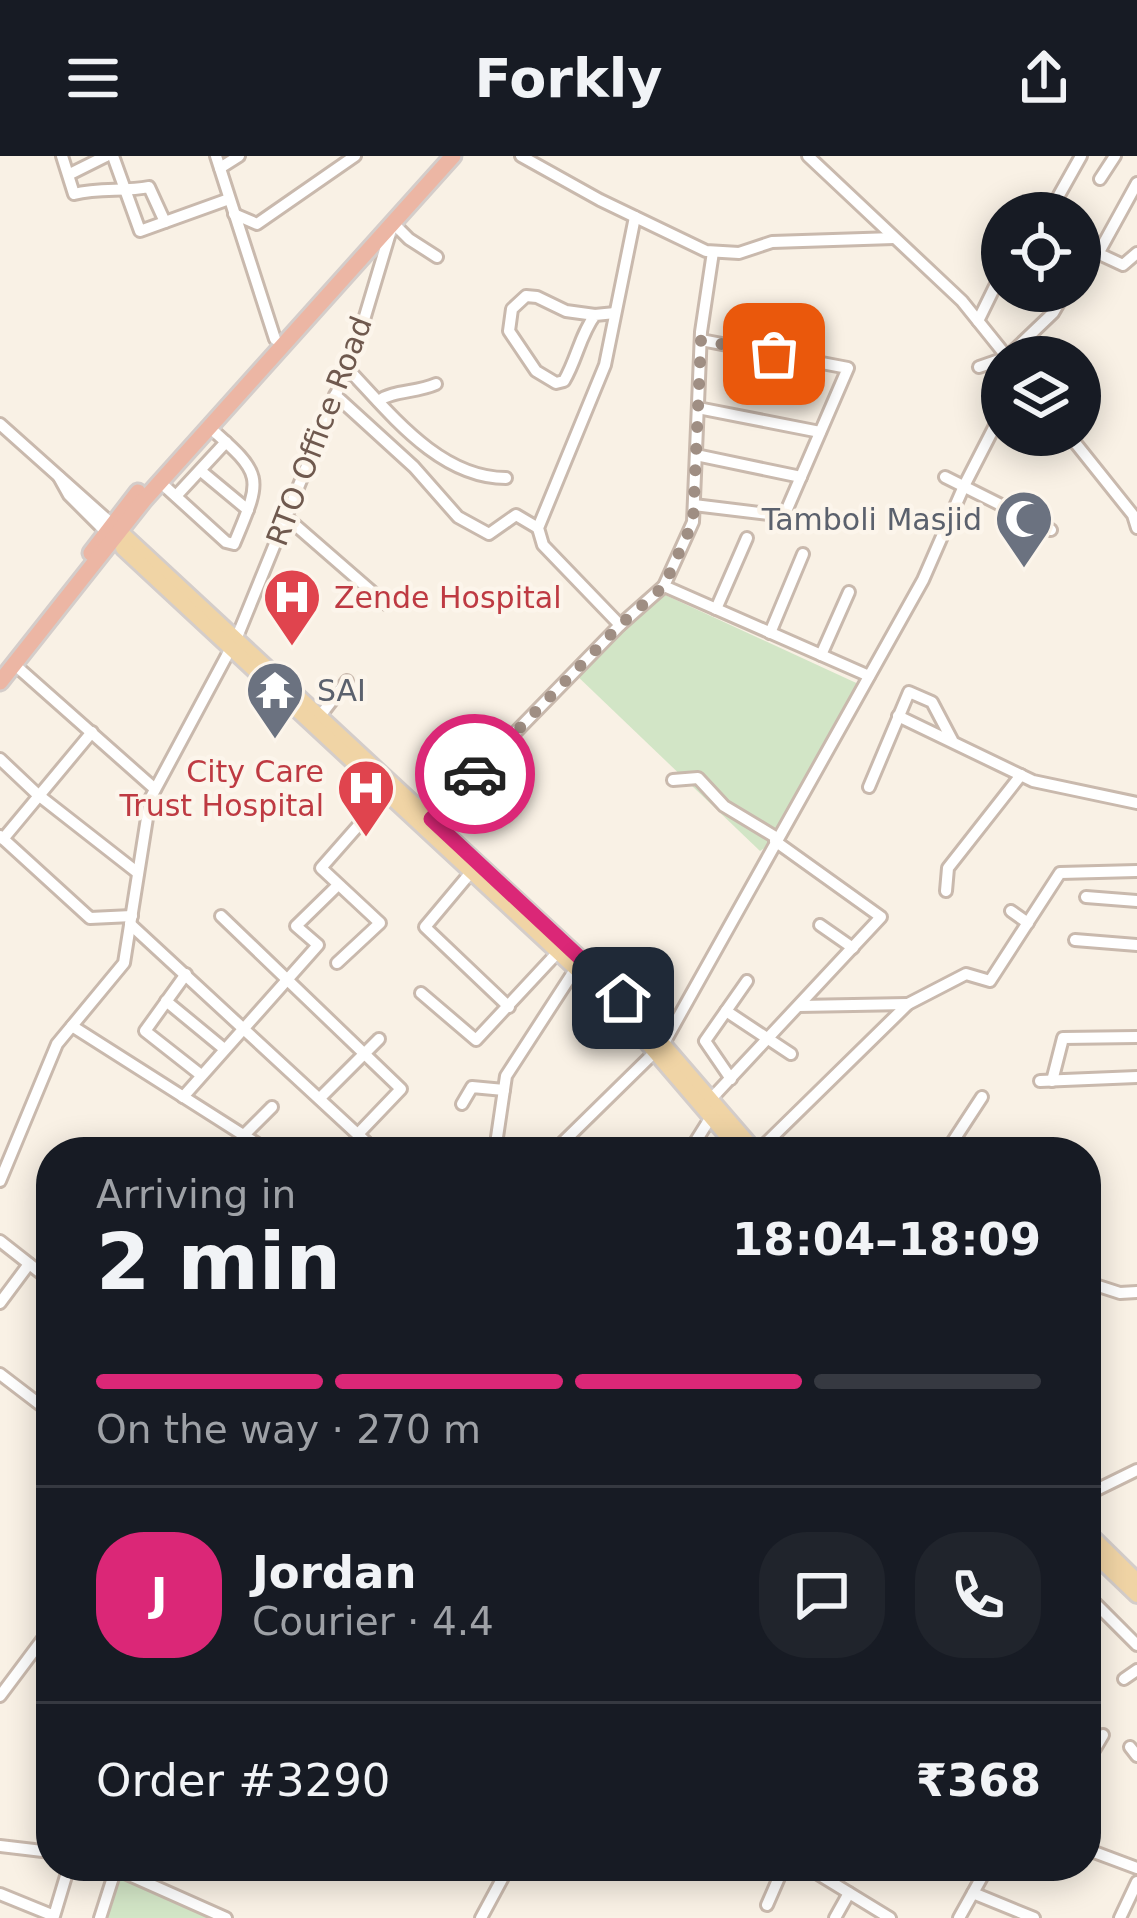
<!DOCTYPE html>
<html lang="en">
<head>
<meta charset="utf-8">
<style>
  :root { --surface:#171b24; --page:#20242c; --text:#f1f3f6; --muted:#9ea1a6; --line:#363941; --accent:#db2777 }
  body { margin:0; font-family:"DejaVu Sans",sans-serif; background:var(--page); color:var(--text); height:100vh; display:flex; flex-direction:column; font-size:45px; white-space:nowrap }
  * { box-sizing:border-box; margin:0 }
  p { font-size:39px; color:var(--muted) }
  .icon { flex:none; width:66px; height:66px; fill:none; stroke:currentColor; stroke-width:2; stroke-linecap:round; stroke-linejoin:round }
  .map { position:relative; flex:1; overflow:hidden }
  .panel { position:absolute; left:36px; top:981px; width:1065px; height:744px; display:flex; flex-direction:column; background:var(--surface); border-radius:48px; box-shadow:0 6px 30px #0003 }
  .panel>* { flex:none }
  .controls { position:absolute; left:981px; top:36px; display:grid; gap:24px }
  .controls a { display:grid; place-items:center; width:120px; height:120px; border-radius:50%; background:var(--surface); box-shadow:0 6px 30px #0003; font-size:60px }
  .pin { position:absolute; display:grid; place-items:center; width:102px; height:102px; color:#fff; margin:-51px; border-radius:24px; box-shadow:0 6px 18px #0006 }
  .courier { position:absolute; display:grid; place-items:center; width:120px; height:120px; margin:-60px; border:9px solid #db2777; border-radius:50%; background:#fff; color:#222; box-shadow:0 3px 15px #0007 }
  .headline em { font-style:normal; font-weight:800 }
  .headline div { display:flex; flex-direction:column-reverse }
  .headline { display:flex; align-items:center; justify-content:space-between; height:204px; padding:0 60px }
  h1 { font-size:78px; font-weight:800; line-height:90px }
  .bar { display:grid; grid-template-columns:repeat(4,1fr); gap:18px 12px; align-content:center; height:144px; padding:0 60px }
  .bar i { height:15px; border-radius:9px; background:var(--line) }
  .bar .active { background:var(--accent) }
  .bar p { grid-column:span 4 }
  .line { display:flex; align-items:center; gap:30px; padding:0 60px; border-top:3px solid var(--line) }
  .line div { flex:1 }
  .round { display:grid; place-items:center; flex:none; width:126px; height:126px; border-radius:48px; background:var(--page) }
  header { display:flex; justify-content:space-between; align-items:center; height:156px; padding:0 60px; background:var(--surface); font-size:54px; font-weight:800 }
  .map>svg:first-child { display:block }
  .green { fill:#d2e5c6 }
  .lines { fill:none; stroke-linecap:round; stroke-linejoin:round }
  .minor-casing { stroke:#c9b9ad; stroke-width:16 }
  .major-casing { stroke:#d4cdca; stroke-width:20 }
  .highway-casing { stroke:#d4cdca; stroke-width:21 }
  .minor { stroke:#fff; stroke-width:10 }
  .major { stroke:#f0d4a5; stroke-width:14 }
  .highway { stroke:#ecb6a4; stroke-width:15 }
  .done { stroke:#9f8e83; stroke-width:12; stroke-dasharray:0 21.6 }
  .route { stroke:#db2777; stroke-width:15 }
  .labels { text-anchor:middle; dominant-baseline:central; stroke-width:9; stroke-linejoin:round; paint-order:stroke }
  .street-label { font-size:30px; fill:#6f594e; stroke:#fcf5eb }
  .worship-label { font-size:30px; fill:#5b616d; stroke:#fcf5eb; text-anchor:end }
  .health-label { font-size:30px; fill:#be3a42; stroke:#fcf5eb; text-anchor:start }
</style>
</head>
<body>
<header><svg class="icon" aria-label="menu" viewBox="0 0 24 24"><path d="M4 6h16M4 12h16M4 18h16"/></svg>Forkly<svg class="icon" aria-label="share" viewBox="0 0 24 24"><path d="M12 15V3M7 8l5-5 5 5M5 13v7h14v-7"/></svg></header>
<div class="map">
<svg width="1137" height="1762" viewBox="0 0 1137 1762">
  <rect width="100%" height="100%" fill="#f9f1e5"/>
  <!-- green -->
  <g class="green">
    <path d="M661,437L865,531L775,685L760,695L573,516Z"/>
    <path d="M116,1712L222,1762H104Z"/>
  </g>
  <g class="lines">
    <defs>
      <g id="minor">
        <path d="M62,0L74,38C99,31 124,36 149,31L165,66"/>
        <path d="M113,0L140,75L229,43"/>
        <path d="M216,0L275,183"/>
        <path d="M521,0L600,44L706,95L739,97L772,86L894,82"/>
        <path d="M808,0L962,145L1007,201"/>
        <path d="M220,12L239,0"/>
        <path d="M70,18L106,0"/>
        <path d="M1100,23L1115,0"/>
        <path d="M1049,57L1081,0"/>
        <path d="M234,58L257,68L355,0"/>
        <path d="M1080,89L1123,109L1137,97"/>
        <path d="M713,96L701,176L693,366L664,430L869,520"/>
        <path d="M1099,96L1137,27"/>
        <path d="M1080,110L1090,91"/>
        <path d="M595,159L566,155L537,141L526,140L512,153L509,175L536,215L556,227L564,225C577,203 580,179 595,159L615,157"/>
        <path d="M978,165L1002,116"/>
        <path d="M1007,201L1053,157L1066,135"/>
        <path d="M979,211L1002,203"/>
        <path d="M347,212C390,257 439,322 506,322"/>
        <path d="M335,239L414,311L458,361L489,378L516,359L538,372"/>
        <path d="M378,245C394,234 416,237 436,228"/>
        <path d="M698,252L820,276"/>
        <path d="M0,268L112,368"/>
        <path d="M1069,279L1133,359L1137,372"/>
        <path d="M696,299L801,321"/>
        <path d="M201,315L248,354"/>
        <path d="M59,321L69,339L106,376"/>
        <path d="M945,321L1051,374"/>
        <path d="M160,326L226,386L234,388C262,321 265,320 209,271"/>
        <path d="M176,340L226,286"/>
        <path d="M694,349L784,360L848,212L701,184"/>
        <path d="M286,361L386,448"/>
        <path d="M716,453L747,382"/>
        <path d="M620,469L664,430"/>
        <path d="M770,477L803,398"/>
        <path d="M237,481L357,187L393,67L409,83L437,101"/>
        <path d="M821,499L849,436"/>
        <path d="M15,509L155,633"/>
        <path d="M320,560L347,525"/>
        <path d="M898,560L1033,625L1137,647"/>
        <path d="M0,603L37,638L138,717"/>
        <path d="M673,624L698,622L724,650L777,682"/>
        <path d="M869,631L909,536L932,546L952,584"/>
        <path d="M431,663L620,469L543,389L538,372L605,209L635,61"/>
        <path d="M0,680L90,762L132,760"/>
        <path d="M3,683L92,576"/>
        <path d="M472,715L425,771L509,851"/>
        <path d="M946,735L948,712L1021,619"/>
        <path d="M1086,741L1137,745"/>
        <path d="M1011,755L1028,767"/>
        <path d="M221,760L401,933L358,978"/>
        <path d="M130,768L367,987L358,996"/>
        <path d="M820,769L853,792"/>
        <path d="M1075,784L1137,789"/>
        <path d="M337,807L380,767L321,712L387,637"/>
        <path d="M186,818L145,875L201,919"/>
        <path d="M421,837L476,884L558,796"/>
        <path d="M166,845L223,892"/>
        <path d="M799,850L908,848"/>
        <path d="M726,855L791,898"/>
        <path d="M72,870L270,996"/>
        <path d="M664,887L923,424L964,330L1002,256"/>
        <path d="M731,923L705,885L747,825"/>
        <path d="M1040,925L1137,921"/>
        <path d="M1052,925L1063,882L1137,881"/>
        <path d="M183,941L318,789L296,770L338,729"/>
        <path d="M320,942L379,883"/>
        <path d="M711,943L881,761L775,685"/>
        <path d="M462,948L472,931L504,934"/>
        <path d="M244,979L272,951"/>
        <path d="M496,988L506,920L576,812"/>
        <path d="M489,996L496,988L555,994L657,894"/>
        <path d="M689,996L711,961"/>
        <path d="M757,996L908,848L966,818L990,825L1060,717L1137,715"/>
        <path d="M946,996L982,941"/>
        <path d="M0,1025L57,888L124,807L150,643L232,490"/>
        <path d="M0,1085L51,1125"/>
        <path d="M1086,1126L1120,1137L1137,1136"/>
        <path d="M0,1147L29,1108"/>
        <path d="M0,1218L51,1257"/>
        <path d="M1086,1339L1137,1314"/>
        <path d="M1086,1438L1137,1489"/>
        <path d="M1124,1523L1137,1514"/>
        <path d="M0,1540L51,1472"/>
        <path d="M1130,1591L1137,1600"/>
        <path d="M1086,1599L1090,1601L1103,1579"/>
        <path d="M1086,1637L1090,1639"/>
        <path d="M0,1690L51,1696"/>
        <path d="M1086,1693L1137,1712"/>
        <path d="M109,1710L226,1762"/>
        <path d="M805,1710L890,1762"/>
        <path d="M973,1737L1034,1762"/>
        <path d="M0,1738L54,1760L69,1710"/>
        <path d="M767,1749L784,1710"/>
        <path d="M100,1762L116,1712"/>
        <path d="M481,1762L509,1710"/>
        <path d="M835,1762L849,1737"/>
        <path d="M959,1762L988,1710"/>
        <path d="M1120,1762L1137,1726"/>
      </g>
      <g id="major">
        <path d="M115,371L623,842L756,996"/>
        <path d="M123,392L614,848L741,996"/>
        <path d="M1086,1375L1137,1425"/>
        <path d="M1086,1390L1137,1439"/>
      </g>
      <g id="highway">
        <path d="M91,397L138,336"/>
        <path d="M0,526L144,344L453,0"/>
      </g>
    </defs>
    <!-- minor casing -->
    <use href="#minor" class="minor-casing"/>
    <!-- major casing -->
    <use href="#major" class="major-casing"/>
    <!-- highway casing -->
    <use href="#highway" class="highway-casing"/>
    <!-- minor -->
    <use href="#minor" class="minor"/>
    <!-- major -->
    <use href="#major" class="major"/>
    <!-- highway -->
    <use href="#highway" class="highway"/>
  </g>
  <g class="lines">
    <!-- done -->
    <path class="done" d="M475,618L620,469L664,430L693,366L701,184L774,198"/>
    <!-- route -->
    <path class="route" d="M475,618L431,663L623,842"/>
  </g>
  <!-- icons -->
  <defs>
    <symbol id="mosque-pin" viewBox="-11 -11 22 30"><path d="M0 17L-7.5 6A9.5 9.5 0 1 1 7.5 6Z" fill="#6b7280" stroke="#fcf5eb"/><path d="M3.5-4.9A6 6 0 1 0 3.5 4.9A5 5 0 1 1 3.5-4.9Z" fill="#fff"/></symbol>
    <symbol id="hospital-pin" viewBox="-11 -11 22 30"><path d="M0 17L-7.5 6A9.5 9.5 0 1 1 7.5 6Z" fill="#e0444e" stroke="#fcf5eb"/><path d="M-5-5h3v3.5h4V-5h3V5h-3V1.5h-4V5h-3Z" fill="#fff"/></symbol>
    <symbol id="temple-pin" viewBox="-11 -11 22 30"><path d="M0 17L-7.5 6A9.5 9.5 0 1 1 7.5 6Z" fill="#6b7280" stroke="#fcf5eb"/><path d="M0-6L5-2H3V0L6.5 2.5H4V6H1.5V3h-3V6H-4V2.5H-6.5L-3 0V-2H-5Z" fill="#fff"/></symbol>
  </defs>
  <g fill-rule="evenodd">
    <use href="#mosque-pin" x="991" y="330" width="66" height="90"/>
    <use href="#hospital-pin" x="259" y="408" width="66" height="90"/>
    <use href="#temple-pin" x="242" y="501" width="66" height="90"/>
    <use href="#hospital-pin" x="333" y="599" width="66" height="90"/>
  </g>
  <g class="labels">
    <!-- street labels -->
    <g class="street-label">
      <text transform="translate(319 275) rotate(-69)">RTO Office Road</text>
    </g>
    <!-- worship labels -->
    <g class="worship-label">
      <text x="982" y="363">Tamboli Masjid</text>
      <text x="317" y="534" text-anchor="start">SAI</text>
    </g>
    <!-- health labels -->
    <g class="health-label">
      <text x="334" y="441">Zende Hospital</text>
      <text x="324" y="615" text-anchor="end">City Care<tspan x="324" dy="34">Trust Hospital</tspan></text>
    </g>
  </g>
</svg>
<div class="controls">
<a><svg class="icon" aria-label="locate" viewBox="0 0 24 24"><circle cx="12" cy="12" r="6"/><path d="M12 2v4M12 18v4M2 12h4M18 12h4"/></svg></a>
<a><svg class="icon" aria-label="layers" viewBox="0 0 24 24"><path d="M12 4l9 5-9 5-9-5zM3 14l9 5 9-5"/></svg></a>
</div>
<div class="pin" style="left:774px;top:198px;background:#ea580c"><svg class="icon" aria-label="bag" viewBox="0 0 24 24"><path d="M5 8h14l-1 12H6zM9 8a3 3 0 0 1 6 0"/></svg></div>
<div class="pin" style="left:623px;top:842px;background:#1f2937"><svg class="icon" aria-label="home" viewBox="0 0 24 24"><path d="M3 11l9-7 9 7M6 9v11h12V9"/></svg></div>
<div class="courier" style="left:475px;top:618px"><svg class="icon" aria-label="car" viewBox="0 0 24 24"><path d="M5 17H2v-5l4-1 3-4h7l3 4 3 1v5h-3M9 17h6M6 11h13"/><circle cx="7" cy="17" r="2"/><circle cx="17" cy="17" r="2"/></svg></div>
<section class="panel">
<div class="headline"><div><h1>2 min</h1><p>Arriving in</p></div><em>18:04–18:09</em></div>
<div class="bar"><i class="active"></i><i class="active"></i><i class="active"></i><i></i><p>On the way · 270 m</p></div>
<div class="line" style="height:216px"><b class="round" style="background:var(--accent);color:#fff">J</b><div><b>Jordan</b><p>Courier · 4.4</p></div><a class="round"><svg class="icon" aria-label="chat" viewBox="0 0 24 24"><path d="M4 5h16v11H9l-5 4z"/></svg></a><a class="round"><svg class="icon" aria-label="phone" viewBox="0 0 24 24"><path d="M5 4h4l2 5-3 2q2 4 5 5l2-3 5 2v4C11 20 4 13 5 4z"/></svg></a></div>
<div class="line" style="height:156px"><div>Order #3290</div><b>₹368</b></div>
</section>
</div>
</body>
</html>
